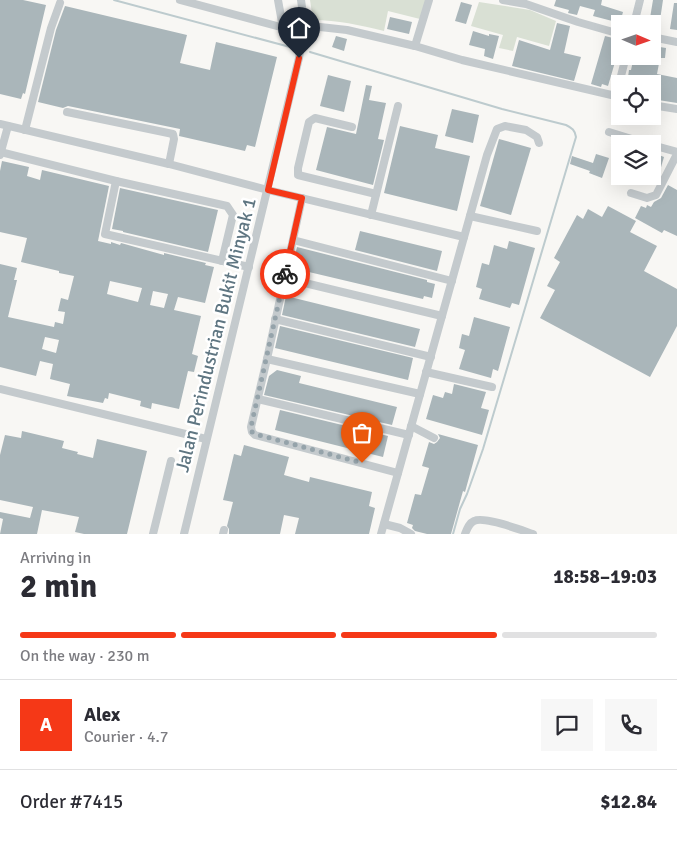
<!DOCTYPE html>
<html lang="en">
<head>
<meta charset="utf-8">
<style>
  :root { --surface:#fff; --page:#f7f7f7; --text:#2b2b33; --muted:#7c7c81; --line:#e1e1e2; --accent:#f53817 }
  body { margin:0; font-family:Signika,sans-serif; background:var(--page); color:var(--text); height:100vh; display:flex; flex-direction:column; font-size:19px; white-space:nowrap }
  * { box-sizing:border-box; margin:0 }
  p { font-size:16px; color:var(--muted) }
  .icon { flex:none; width:28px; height:28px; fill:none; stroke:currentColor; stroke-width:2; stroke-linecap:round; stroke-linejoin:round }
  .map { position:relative; height:534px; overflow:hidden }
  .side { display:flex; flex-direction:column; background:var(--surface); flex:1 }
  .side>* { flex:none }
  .needle { width:32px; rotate:92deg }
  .controls { position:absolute; left:611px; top:15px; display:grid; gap:10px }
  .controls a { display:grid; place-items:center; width:50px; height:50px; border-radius:0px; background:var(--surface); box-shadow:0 5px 20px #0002; font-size:25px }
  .pin { position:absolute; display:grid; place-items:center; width:42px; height:42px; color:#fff; margin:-51px -21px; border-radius:50% 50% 50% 0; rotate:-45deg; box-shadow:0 0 5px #0007 }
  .pin .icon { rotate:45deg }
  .courier { position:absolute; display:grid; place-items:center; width:50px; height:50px; margin:-25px; border:4px solid #f53817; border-radius:50%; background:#fff; color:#222; box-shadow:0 1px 6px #0007 }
  .summary em { font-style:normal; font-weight:700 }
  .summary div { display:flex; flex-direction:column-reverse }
  .summary { display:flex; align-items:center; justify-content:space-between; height:85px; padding:0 20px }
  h1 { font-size:32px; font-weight:700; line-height:38px }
  .bar { display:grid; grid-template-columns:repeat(4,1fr); gap:8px 5px; align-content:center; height:60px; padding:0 20px }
  .bar i { height:6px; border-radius:4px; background:var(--line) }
  .bar .on { background:var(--accent) }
  .bar p { grid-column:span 4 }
  .line { display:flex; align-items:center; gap:12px; padding:0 20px; border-top:1px solid var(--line) }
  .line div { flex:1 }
  .round { display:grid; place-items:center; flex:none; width:52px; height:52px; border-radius:0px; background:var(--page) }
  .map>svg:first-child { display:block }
  .green { fill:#d9e0d4 }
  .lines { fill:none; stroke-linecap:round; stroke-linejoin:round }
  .stream { stroke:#bdcbce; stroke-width:2 }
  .building { fill:#aab6ba; fill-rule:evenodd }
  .minor { stroke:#c4cacd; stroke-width:8 }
  .done { stroke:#95a3aa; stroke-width:5; stroke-dasharray:0 9 }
  .route { stroke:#f53817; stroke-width:6 }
  .labels { text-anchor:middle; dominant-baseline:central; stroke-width:5; stroke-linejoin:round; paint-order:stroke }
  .street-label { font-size:19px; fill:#5f7682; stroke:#fff }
</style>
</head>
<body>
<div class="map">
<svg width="677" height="534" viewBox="0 0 677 534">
  <rect width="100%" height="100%" fill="#f8f7f4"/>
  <!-- green -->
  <g class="green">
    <path d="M310,0H426L420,19L388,11L384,31C359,25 338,20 313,20Z"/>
    <path d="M479,2L530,10L556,21L549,46L517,37L513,51L499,48L503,35L471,26Z"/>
  </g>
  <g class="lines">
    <!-- stream -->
    <g class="stream">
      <path d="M114,0L290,47"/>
      <path d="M310,52L502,109L566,125C572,128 575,130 576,137L483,449L467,494L460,509L453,534"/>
    </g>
  </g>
  <!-- building -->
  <g class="building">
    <path d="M0,0H23L46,5L25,94L23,93L21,99L0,94Z"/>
    <path d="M556,0H602L601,5L623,12L620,23L593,16L595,10L580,6L577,15L568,13L569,10L554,6Z"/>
    <path d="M653,0H663L659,27L652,25V24H649Z"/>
    <path d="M461,2L472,5L466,24L455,21Z"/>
    <path d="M674,3H677V30L670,29Z"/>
    <path d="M65,6L187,35L180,63L210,70L216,42L277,57L255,147L247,145L245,151L179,136L180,129L68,106L63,108L38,102L56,30Z"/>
    <path d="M390,17L412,22L409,34L387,29Z"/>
    <path d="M557,23L570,26L564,53L581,57L574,81L512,66L519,40L550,50Z"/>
    <path d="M473,31L489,36V34L499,36L493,59L484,56L485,49L469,45Z"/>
    <path d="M336,36L347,39L344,51L332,47Z"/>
    <path d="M605,36L617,39L620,45L608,86L602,84L601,87L591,84Z"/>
    <path d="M654,46L666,48L665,58H660L657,74L677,78V103L652,99V84H627L629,70H631L634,56H652Z"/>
    <path d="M328,75L351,81L344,112L320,106Z"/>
    <path d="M366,85L372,86L369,100L386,103L378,139L384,140L373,185L316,170L327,127L356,134Z"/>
    <path d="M452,109L479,115L473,143L445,136Z"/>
    <path d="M400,126L438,135L435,148L470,156L457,211L384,193Z"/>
    <path d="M499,139L531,148L511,215L480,206Z"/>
    <path d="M654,153L664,157L659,174L652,172V158Z"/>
    <path d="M596,154L609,158L602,178L589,173L590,171L570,164L572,156L593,163Z"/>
    <path d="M2,161L29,167L27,176L40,180L42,170L109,186L98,241L111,244V242L120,245L121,243L164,255V253L206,263L205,265L214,267L205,303L178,297L174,310L201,316L192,354L198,356L194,372L188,371L179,409L152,403L151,409L140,406L141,401L109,393L108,399L105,398L103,403L67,396L70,384L50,379L53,364L40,361L36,376L0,367V264L17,268L14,280H17L8,317L54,327L55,322L63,324L65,312L58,311L61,298L68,300L74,276L59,273V271L21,262L27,238L0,232V171ZM110,281L142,288L138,302L107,294ZM153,291L168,294L164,308L150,305ZM45,337L59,340L56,353L42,349Z"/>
    <path d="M668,185L677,190V236L664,230L662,233L635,218L641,206L646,208L647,205L651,207L654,202L661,198Z"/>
    <path d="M120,188L218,210L208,252L123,232V231L112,229Z"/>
    <path d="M608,206L636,221L630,232L657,246L644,271L677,289V326L650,377L540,318L555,290L547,286L560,262L554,258L577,215L583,219L588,209L602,217Z"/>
    <path d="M360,231L442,251L437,271L355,250Z"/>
    <path d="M509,241L535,248L519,305L512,303L510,308L479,299L482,289L476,287L482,263L489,265L494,245L507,249Z"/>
    <path d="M297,247L427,280V282L435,284L432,298L424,296L423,299L292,268Z"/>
    <path d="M286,296L420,329L415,347L282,315Z"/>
    <path d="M474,317L510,327L498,371L493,369L491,378L459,369L465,350L459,348L462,334L469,336Z"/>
    <path d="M280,326L413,358L408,380L275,348Z"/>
    <path d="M277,370L301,376L299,383L397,407L392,425L264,395L269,376Z"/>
    <path d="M454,384L486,392L481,408L489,410L482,435L426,419L433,395L443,398L445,392L452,394Z"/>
    <path d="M280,410L388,436L383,457L275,430Z"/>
    <path d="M22,431L64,441L62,448L78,452L77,454L93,458L97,439L147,451L127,534H84L75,532L79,517L42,510L37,534H0L3,519L0,518V512L30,518L33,507L0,500V455L5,435L21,438Z"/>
    <path d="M438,434L478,445L465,492L463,491L451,534H427L415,531L412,528L413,525L407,523L415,494L421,495L429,468L422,466L429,442L434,444L437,442L440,438Z"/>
    <path d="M244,445L289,457L284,475L309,482L310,477L372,492L369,506L375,508L369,534H295L299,518L284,515L280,534H229V529L227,526L233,502L223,500L234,454L241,456Z"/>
  </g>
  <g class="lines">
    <!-- minor -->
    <g class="minor">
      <path d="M180,0L303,33"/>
      <path d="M278,0L283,28"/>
      <path d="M503,0L526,4L578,22L620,34"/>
      <path d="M634,24L640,0"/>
      <path d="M304,26L320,27L347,30L415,46L462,60L620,97"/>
      <path d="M652,37L677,42"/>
      <path d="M415,46L429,0"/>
      <path d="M616,96L626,56"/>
      <path d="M652,105L677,109"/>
      <path d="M67,112L173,134L174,139L169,164"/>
      <path d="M0,124L169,164L268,190L464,237"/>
      <path d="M352,127L315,118L309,122L298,168V175L376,194"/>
      <path d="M25,130L51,28L60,3"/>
      <path d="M609,132L648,144"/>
      <path d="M652,145L677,152"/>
      <path d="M0,152L116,181L227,206L233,215L222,261"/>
      <path d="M0,155L8,126"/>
      <path d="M116,181L105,234L249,267"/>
      <path d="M631,193L647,198L656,195L677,154"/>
      <path d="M302,198L267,359L251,427L252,432L255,435L398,473"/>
      <path d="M371,215L398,106"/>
      <path d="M470,216L537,231"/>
      <path d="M293,240L452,281"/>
      <path d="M284,278L442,316"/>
      <path d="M275,319L431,357"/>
      <path d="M267,359L420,394"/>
      <path d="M426,372L492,387"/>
      <path d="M0,389L206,439"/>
      <path d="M258,399L409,435"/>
      <path d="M411,426L434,438"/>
      <path d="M384,524L400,528L411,534"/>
      <path d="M153,534L171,461"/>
      <path d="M184,534L299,58C302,37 305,21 301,0"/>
      <path d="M223,534L224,530"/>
      <path d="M381,534L487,155L497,129L505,126L526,130L537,137L539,143"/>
      <path d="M465,534C467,529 469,523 474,521C484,516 521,530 533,534"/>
    </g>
  </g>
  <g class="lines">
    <!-- done -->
    <path class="done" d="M285,274L251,427L252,432L255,434L362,463"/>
    <!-- route -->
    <path class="route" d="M285,274L302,198L268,190L299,58"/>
  </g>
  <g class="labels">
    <!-- street labels -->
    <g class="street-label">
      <text transform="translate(216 335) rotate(-76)">Jalan Perindustrian Bukit Minyak 1</text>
    </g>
  </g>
</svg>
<div class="controls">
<a><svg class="needle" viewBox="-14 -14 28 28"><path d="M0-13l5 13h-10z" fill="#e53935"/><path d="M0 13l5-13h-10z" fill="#7c7c81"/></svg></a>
<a><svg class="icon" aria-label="locate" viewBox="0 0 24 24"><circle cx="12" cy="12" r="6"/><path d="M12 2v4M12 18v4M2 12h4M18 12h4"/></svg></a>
<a><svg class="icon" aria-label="layers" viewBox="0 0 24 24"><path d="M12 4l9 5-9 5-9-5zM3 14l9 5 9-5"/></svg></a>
</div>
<div class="pin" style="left:362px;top:463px;background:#ea580c"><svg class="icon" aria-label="bag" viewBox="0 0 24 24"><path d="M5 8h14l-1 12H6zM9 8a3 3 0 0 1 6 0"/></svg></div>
<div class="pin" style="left:299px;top:58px;background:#1f2937"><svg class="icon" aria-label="home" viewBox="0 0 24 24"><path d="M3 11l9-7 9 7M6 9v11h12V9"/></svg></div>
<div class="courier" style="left:285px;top:274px"><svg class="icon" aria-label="bike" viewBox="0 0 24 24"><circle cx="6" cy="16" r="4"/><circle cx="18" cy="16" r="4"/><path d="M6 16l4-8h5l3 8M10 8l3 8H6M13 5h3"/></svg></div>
</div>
<section class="side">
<div class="summary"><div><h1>2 min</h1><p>Arriving in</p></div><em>18:58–19:03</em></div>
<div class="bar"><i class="on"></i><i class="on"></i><i class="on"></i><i></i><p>On the way · 230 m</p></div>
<div class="line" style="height:90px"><b class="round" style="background:var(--accent);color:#fff">A</b><div><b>Alex</b><p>Courier · 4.7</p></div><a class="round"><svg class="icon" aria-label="chat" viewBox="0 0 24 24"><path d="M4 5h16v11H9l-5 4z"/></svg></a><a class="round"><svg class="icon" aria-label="phone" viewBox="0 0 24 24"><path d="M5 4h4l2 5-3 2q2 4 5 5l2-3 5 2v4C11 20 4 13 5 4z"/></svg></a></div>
<div class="line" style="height:65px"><div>Order #7415</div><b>$12.84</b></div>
</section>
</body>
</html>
